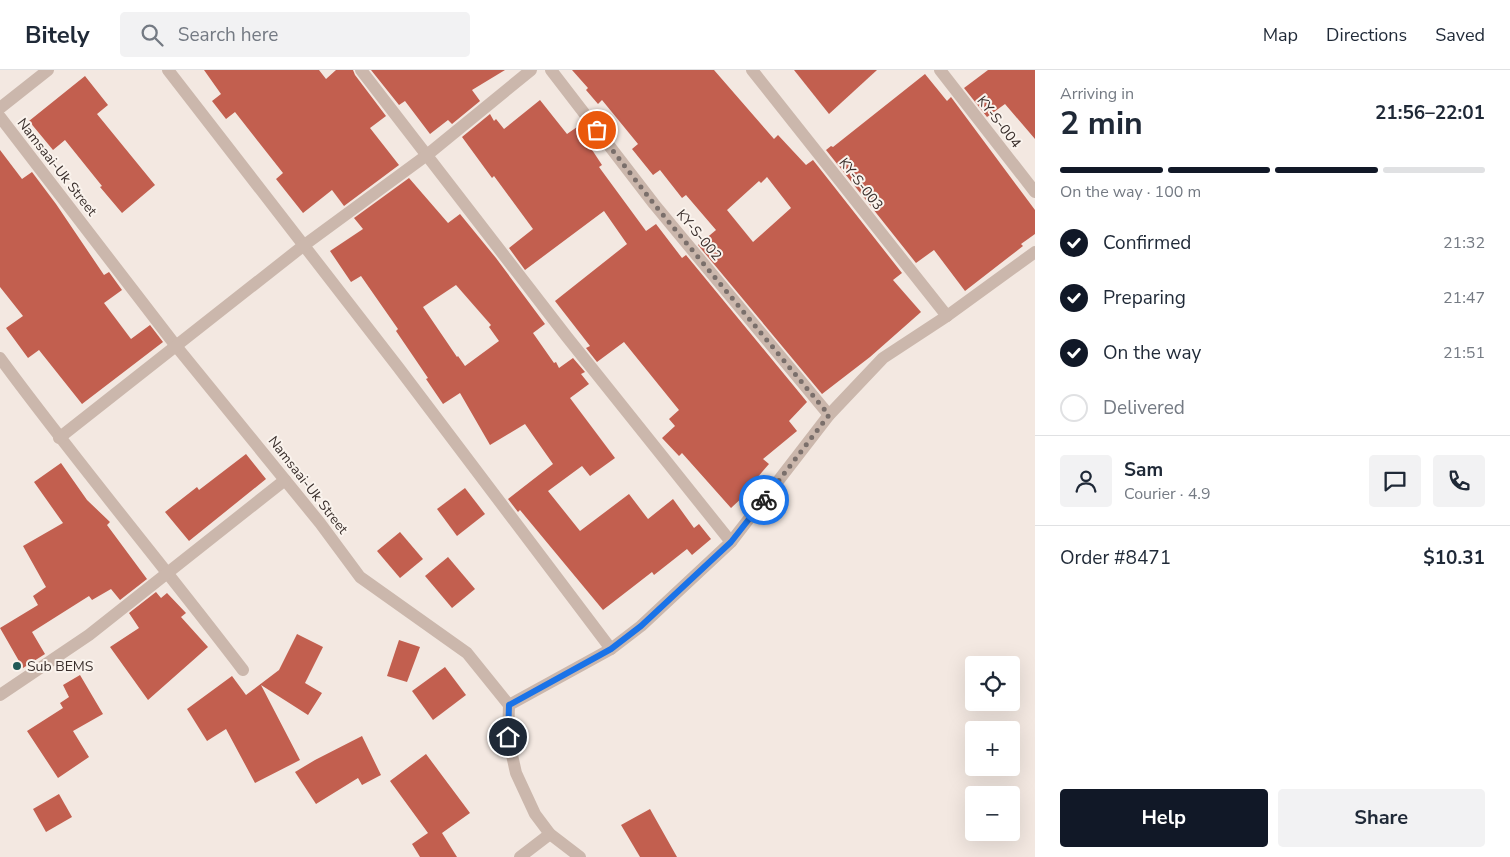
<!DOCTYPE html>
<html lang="en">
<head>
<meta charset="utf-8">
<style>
  :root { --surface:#fff; --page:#f2f2f3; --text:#1f2937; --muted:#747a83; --line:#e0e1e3; --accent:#111827 }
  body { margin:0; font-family:"Nunito Sans",sans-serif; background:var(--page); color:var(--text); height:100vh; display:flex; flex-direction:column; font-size:19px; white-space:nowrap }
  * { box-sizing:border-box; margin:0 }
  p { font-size:16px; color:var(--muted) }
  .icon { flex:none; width:28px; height:28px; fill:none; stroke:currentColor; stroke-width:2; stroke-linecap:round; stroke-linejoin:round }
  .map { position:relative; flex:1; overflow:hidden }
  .details { display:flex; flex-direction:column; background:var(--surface); width:475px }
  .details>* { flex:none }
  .tools { position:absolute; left:965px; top:586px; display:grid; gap:10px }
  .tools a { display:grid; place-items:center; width:55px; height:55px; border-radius:5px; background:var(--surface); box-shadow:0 5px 20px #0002; font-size:25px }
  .pin { position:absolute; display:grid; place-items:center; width:42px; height:42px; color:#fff; margin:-21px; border:2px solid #fff; border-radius:50%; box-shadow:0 1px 5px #0007 }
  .courier { position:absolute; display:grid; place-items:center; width:50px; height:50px; margin:-25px; border:4px solid #1a73e8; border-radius:50%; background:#fff; color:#222; box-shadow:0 1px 6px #0007 }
  .headline em { font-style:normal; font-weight:700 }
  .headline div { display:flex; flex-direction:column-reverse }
  .headline { display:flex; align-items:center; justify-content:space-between; height:85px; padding:0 25px }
  h1 { font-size:32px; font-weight:700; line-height:38px }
  .bar { display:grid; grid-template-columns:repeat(4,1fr); gap:8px 5px; align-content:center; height:60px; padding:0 25px }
  .bar i { height:6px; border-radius:4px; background:var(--line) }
  .bar .on { background:var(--accent) }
  .bar p { grid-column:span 4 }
  .line { display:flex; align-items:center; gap:12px; padding:0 25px; border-top:1px solid var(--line) }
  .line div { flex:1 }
  .round { display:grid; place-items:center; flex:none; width:52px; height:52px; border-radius:5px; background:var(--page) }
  ol { padding:0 25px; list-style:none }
  li { display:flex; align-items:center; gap:15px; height:55px }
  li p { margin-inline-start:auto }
  li .icon { padding:5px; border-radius:50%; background:var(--accent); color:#fff; stroke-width:4 }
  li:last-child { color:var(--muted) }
  li i { width:28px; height:28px; border:2px solid var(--line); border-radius:50% }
  .button { display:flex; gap:10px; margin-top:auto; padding:10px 25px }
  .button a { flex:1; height:58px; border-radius:5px; background:var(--accent); color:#fff; font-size:20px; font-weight:700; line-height:58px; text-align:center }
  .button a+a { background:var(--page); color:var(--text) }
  header { display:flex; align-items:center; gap:30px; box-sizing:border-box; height:70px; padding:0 25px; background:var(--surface); border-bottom:1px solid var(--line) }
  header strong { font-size:24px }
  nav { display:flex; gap:28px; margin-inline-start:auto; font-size:18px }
  .search { width:350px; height:45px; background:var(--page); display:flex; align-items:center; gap:12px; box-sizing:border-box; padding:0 18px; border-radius:5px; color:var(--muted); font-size:19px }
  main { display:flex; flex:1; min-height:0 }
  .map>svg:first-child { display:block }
  .building { fill:#c25f4f; fill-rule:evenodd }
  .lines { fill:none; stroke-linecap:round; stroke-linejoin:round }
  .minor { stroke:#cbb7ac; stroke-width:12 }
  .done { stroke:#7a6f6b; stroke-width:5; stroke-dasharray:0 9 }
  .route { stroke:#1a73e8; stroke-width:6 }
  .poi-dot { fill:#215a57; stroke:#faf3ed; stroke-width:2 }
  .labels { text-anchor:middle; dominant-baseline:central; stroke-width:4; stroke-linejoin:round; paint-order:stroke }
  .street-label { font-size:14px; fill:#392e2b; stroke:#faf3ed }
  .poi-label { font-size:14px; fill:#392e2b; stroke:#faf3ed; text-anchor:start }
</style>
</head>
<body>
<header>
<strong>Bitely</strong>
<div class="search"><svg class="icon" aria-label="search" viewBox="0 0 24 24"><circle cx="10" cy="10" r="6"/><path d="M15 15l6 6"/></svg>Search here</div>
<nav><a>Map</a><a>Directions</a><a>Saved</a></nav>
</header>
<main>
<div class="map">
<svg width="1035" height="787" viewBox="0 0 1035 787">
  <rect width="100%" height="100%" fill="#f3e8e1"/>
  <!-- building -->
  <g class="building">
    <path d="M204,0H319L326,9L336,0H353L355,5L386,46L370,58L399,95L344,136L332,120L303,143L276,109L283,103L235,42L226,49L212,31L221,24Z"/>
    <path d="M371,0H505L472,20L480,31L452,54L448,50L430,64L405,31L399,35Z"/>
    <path d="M572,0H714L774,69L778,65L806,95L813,90L902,203L893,210L921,242L870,287L822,324L698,175L716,160L686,125L682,128L660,100L653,105L632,79L638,74L602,30L598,34L586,20L588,18ZM767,107L791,138L753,172L727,140L759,111L761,113Z"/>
    <path d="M794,0H877L829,44Z"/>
    <path d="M988,0H1035V69L1005,34L987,47L964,18Z"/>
    <path d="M925,4L947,31L951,27L1035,140V164L1021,174L1023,176L965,221L934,180L916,193L826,80L831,76L833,77Z"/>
    <path d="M85,6L108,35L97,44L155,115L122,143L100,117L102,116L65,70L53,80L29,51Z"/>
    <path d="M540,30L567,64L577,57L602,95L599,97L646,161L656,154L682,188L686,185L807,332L789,351L797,361L763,389L769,394L744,423L745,425L731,438L682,383L679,386L662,368L675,356L669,349L679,340L624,272L597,292L586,278L590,276L555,231L627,174L604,141L525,200L509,178L533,159L494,106L492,108L462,67L490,44L494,51L496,49L504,59Z"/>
    <path d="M0,80L22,109L32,102L56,134L104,205L109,202L122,220L104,233L131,269L150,255L163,272L82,334L39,280L28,288L6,258L23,246L0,217Z"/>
    <path d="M409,108L448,153L460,144L496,188L545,254L533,263L554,293L556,292L559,298L573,288L585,302L581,304L589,314L570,328L615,388L590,406L582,396L548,421L580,461L629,424L648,449L673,429L694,458L699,454L711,469L692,485L687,479L654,505L652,502L603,540L520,440L518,442L508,429L553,394L525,354L490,375L460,323L443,334L426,309L428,308L396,261L398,259L361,206L351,212L330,181L363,159L354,148ZM456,215L491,255L489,257L499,271L465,296L458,286L457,287L423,237Z"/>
    <path d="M246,384L266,409L189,471L165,442L197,417L199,420Z"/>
    <path d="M61,393L87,430L110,452L107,455L147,509L120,530L111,519L92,530L89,526L32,562L45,584L23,598L0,558L38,535L33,526L46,517L23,476L63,453L34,412Z"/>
    <path d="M465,418L485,444L457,466L437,439Z"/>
    <path d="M400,462L423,489L400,508L377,481Z"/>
    <path d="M448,487L475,519L452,538L425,506Z"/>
    <path d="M156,522L161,528L167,523L186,543L181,547L208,577L148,630L110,577L139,558L129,543Z"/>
    <path d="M297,564L323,577L305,613L322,623L308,645L261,615L300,690L255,713L226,659L207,671L187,639L232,606L246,625L279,600Z"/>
    <path d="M399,570L420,577L407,612L387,606Z"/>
    <path d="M445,597L466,625L433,650L412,621Z"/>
    <path d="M80,605L103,644L73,661L89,687L58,708L27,661L63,638L60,633L69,627L63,615Z"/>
    <path d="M362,666L381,705L362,715L358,708L316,734L295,702L315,690Z"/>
    <path d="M426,684L470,743L442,763L457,787H420L412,774L428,763L390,711Z"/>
    <path d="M59,724L72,747L46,762L33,739Z"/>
    <path d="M650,739L677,787H640L621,755Z"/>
  </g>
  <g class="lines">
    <!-- minor -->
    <g class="minor">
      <path d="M168,0L398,297L611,579"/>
      <path d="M361,0L567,267L731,472"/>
      <path d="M551,0L654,134L829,345"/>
      <path d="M752,0L947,246"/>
      <path d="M940,0L1035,122"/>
      <path d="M0,38L48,0"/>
      <path d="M0,47L176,276L320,453L360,507L467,583L509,635L508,667L516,703L535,744L550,764L580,787"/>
      <path d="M0,288C78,394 163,495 243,600"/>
      <path d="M59,368L303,176L427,85L531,0"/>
      <path d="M0,625L89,565L285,410"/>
      <path d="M509,635L611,579L641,556L731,472L829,345L883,288L947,246L1035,182"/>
      <path d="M520,787L550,764"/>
    </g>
  </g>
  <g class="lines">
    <!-- done -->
    <path class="done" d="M597,60L654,134L829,345L764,430"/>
    <!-- route -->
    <path class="route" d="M508,667L509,635L611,579L641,556L731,472L764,430"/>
  </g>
  <!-- markers -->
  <circle class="poi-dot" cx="17" cy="596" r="5"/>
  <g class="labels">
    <!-- street labels -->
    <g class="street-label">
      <text transform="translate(999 52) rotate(52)">KY-S-004</text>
      <text transform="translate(57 97) rotate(52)">Namsaai-Uk Street</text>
      <text transform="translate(861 114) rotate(52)">KY-S-003</text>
      <text transform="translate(699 165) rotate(50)">KY-S-002</text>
      <text transform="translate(308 415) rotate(52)">Namsaai-Uk Street</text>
    </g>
    <!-- poi labels -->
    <g class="poi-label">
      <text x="27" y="596">Sub BEMS</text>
    </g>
  </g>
</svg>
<div class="tools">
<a><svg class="icon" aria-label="locate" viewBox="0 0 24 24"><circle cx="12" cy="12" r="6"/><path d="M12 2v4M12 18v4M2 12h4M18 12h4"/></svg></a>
<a>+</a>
<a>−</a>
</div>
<div class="pin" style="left:597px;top:60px;background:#ea580c"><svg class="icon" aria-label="bag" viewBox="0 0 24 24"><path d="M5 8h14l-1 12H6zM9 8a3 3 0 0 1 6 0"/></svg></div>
<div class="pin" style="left:508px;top:667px;background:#1f2937"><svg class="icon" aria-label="home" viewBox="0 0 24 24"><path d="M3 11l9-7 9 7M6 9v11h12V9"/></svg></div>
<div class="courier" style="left:764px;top:430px"><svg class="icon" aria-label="bike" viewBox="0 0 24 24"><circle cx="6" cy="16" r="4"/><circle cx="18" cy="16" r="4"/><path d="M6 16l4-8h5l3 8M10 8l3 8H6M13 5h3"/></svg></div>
</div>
<section class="details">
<div class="headline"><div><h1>2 min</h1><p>Arriving in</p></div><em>21:56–22:01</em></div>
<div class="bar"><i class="on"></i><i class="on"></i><i class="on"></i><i></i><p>On the way · 100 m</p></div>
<ol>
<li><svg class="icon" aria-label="check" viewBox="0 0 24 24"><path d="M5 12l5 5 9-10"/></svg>Confirmed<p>21:32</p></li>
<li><svg class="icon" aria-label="check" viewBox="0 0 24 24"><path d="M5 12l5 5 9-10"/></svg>Preparing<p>21:47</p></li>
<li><svg class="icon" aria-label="check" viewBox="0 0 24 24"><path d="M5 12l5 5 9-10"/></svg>On the way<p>21:51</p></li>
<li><i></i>Delivered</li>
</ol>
<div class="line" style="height:90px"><a class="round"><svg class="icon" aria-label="person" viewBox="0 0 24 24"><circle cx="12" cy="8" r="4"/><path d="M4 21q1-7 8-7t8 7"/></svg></a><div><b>Sam</b><p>Courier · 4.9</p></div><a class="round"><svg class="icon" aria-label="chat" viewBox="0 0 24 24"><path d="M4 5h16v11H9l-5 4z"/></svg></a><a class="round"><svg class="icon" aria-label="phone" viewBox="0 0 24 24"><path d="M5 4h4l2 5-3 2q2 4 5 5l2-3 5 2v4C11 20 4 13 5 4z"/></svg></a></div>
<div class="line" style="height:65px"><div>Order #8471</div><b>$10.31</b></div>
<div class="button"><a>Help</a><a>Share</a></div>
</section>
</main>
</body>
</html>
